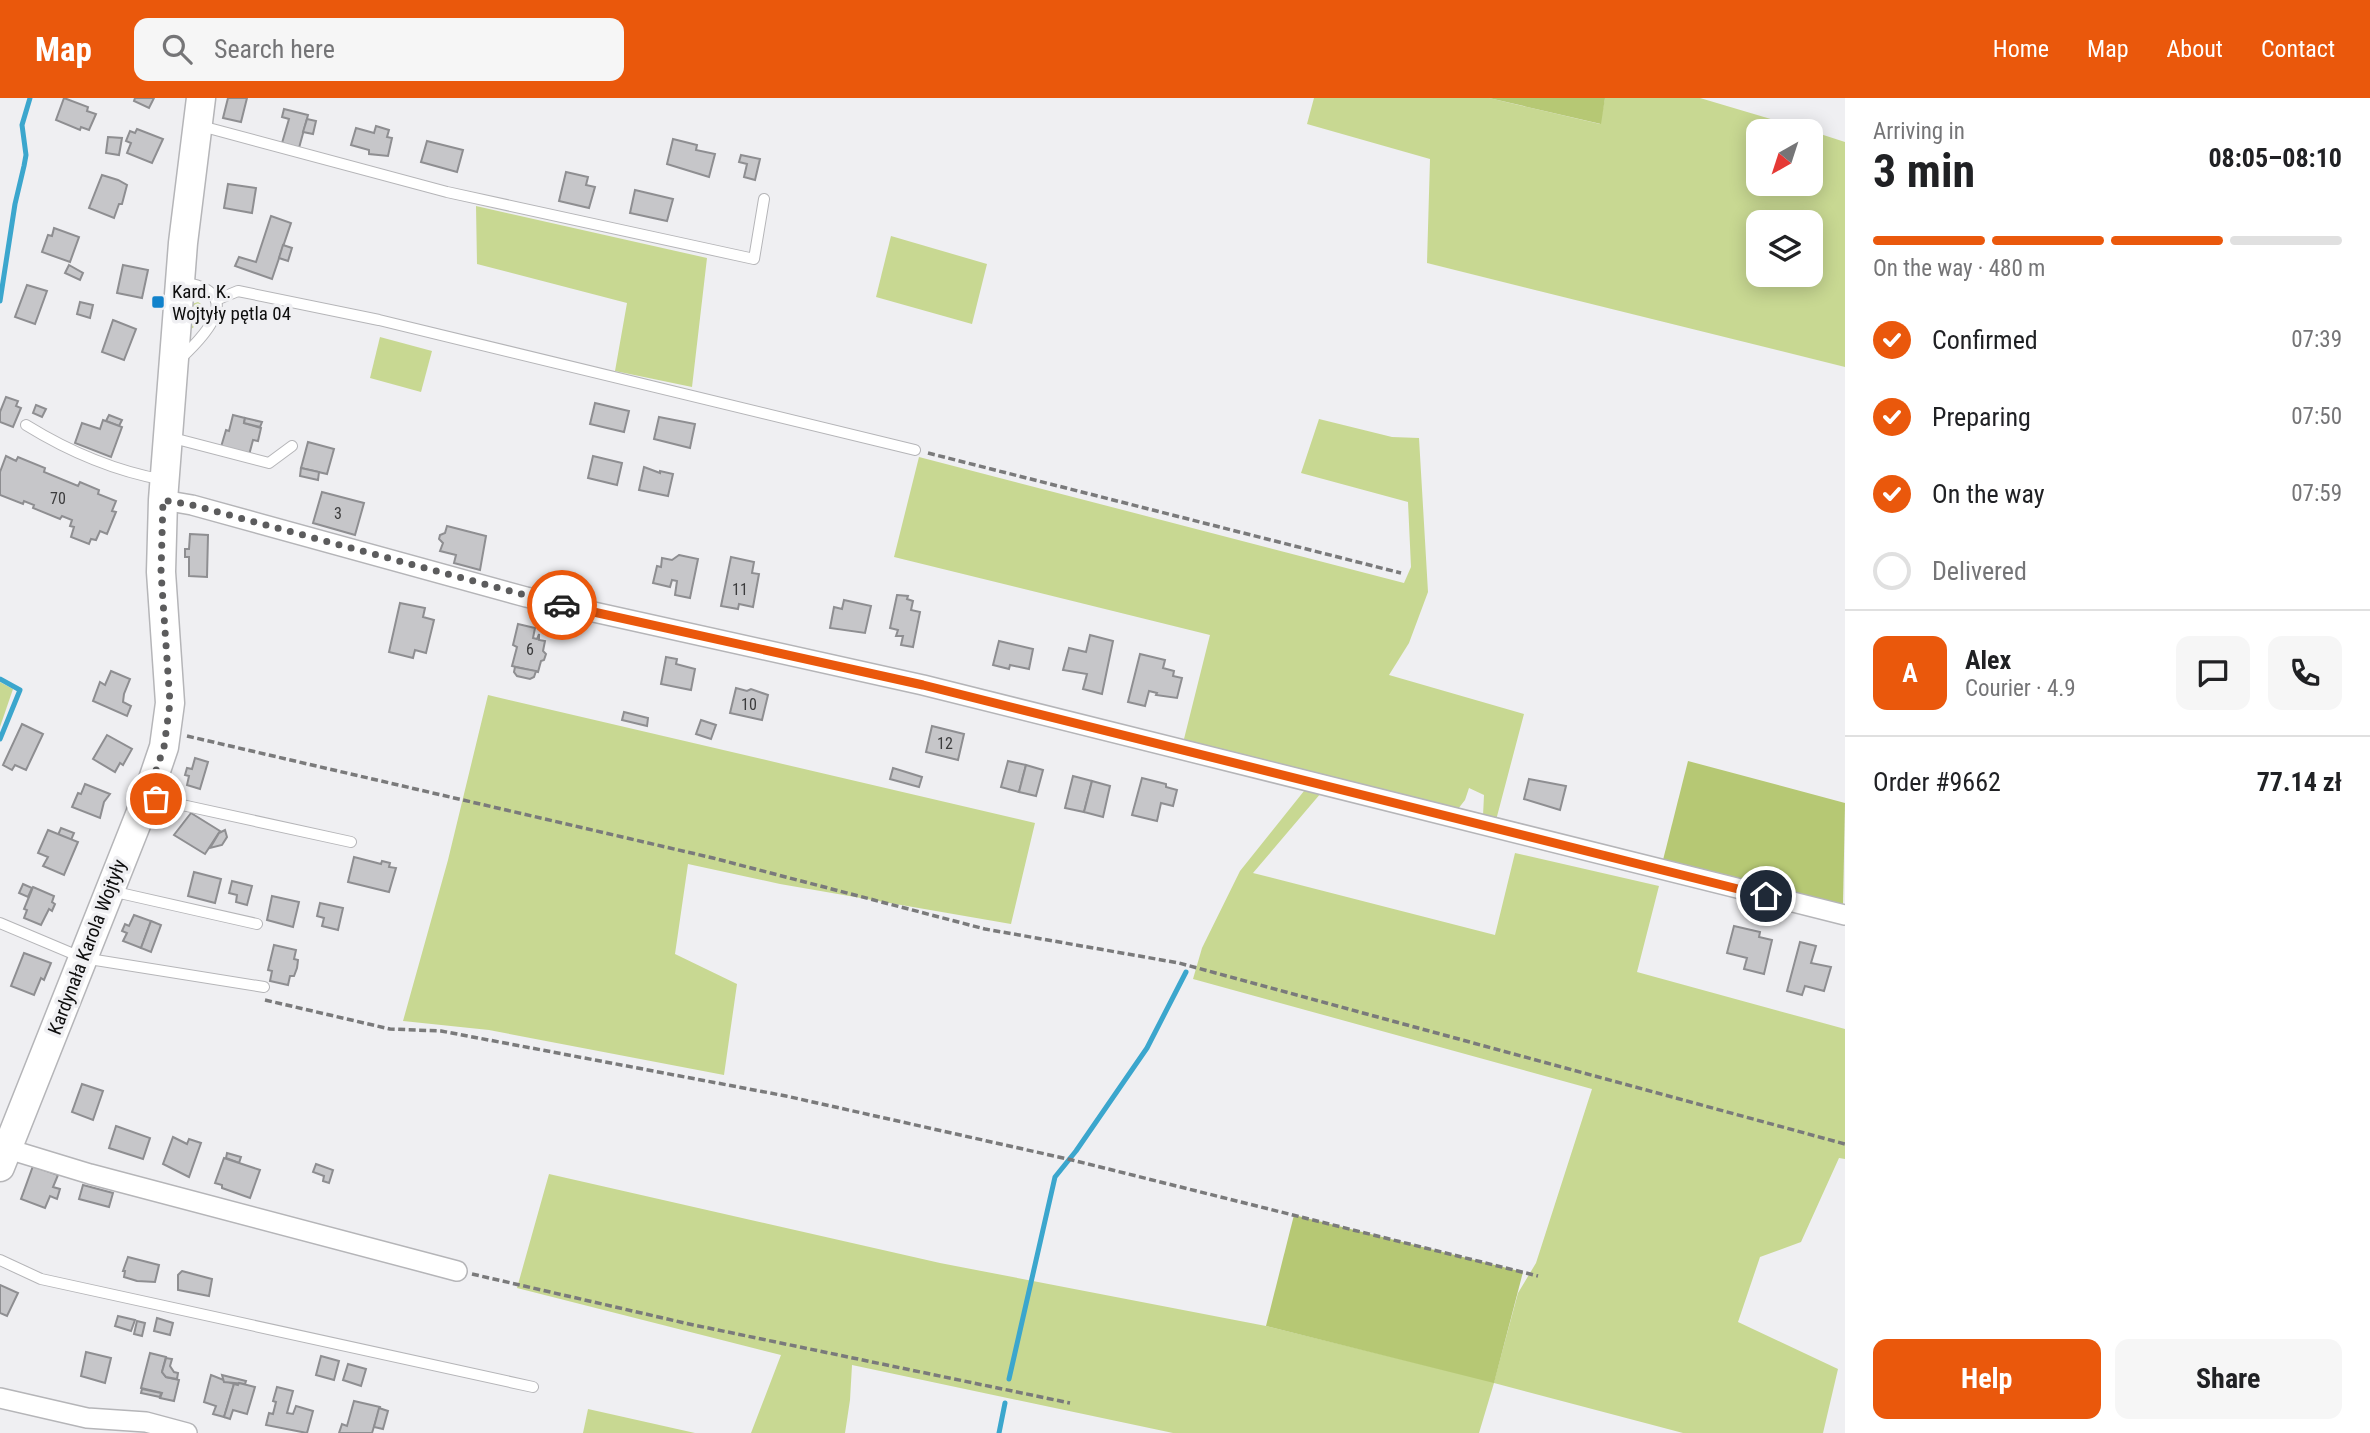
<!DOCTYPE html>
<html lang="en">
<head>
<meta charset="utf-8">
<style>
  :root { --surface:#fff; --page:#f6f6f6; --text:#202124; --muted:#757577; --line:#e0e0e0; --accent:#ea580c }
  body { margin:0; font-family:"Roboto Condensed",sans-serif; background:var(--page); color:var(--text); height:100vh; display:flex; flex-direction:column; font-size:26px; white-space:nowrap }
  * { box-sizing:border-box; margin:0 }
  p { font-size:23px; color:var(--muted) }
  .icon { flex:none; width:38px; height:38px; fill:none; stroke:currentColor; stroke-width:2; stroke-linecap:round; stroke-linejoin:round }
  .map { position:relative; flex:1; overflow:hidden }
  .panel { display:flex; flex-direction:column; background:var(--surface); width:525px }
  .panel>* { flex:none }
  .needle { width:46px; rotate:219deg }
  .fabs { position:absolute; left:1746px; top:21px; display:grid; gap:14px }
  .fabs a { display:grid; place-items:center; width:77px; height:77px; border-radius:14px; background:var(--surface); box-shadow:0 4px 18px #0003; font-size:35px }
  .pin { position:absolute; display:grid; place-items:center; width:60px; height:60px; color:#fff; margin:-30px; border:4px solid #fff; border-radius:50%; box-shadow:0 2px 7px #0007 }
  .courier { position:absolute; display:grid; place-items:center; width:70px; height:70px; margin:-35px; border:5px solid #ea580c; border-radius:50%; background:#fff; color:#222; box-shadow:0 2px 9px #0007 }
  .summary em { font-style:normal; font-weight:700 }
  .summary div { display:flex; flex-direction:column-reverse }
  .summary { display:flex; align-items:center; justify-content:space-between; height:119px; padding:0 28px }
  h1 { font-size:46px; font-weight:700; line-height:52px }
  .bar { display:grid; grid-template-columns:repeat(4,1fr); gap:10px 7px; align-content:center; height:84px; padding:0 28px }
  .bar i { height:9px; border-radius:5px; background:var(--line) }
  .bar .active { background:var(--accent) }
  .bar p { grid-column:span 4 }
  .line { display:flex; align-items:center; gap:18px; padding:0 28px; border-top:2px solid var(--line) }
  .line div { flex:1 }
  .round { display:grid; place-items:center; flex:none; width:74px; height:74px; border-radius:14px; background:var(--page) }
  ol { padding:0 28px; list-style:none }
  li { display:flex; align-items:center; gap:21px; height:77px }
  li p { margin-inline-start:auto }
  li .icon { padding:7px; border-radius:50%; background:var(--accent); color:#fff; stroke-width:4 }
  li:last-child { color:var(--muted) }
  li i { width:38px; height:38px; border:4px solid var(--line); border-radius:50% }
  .primary-button { display:flex; gap:14px; margin-top:auto; padding:14px 28px }
  .primary-button a { flex:1; height:80px; border-radius:14px; background:var(--accent); color:#fff; font-size:28px; font-weight:700; line-height:80px; text-align:center }
  .primary-button a+a { background:var(--page); color:var(--text) }
  header { display:flex; align-items:center; gap:42px; box-sizing:border-box; height:98px; padding:0 35px; background:var(--accent); color:#fff }
  header strong { font-size:33px }
  nav { display:flex; gap:38px; margin-inline-start:auto; font-size:24px }
  .search { width:490px; height:63px; background:var(--page); display:flex; align-items:center; gap:18px; box-sizing:border-box; padding:0 24px; border-radius:14px; color:var(--muted); font-size:26px }
  main { display:flex; flex:1; min-height:0 }
  .map>svg:first-child { display:block }
  .green { fill:#c8d892; fill-rule:evenodd }
  .forest { fill:#b6c874 }
  .lines { fill:none; stroke-linecap:round; stroke-linejoin:round }
  .stream { stroke:#3ba6cd; stroke-width:5 }
  .building { fill:#c6c6c9; stroke:#8e8e91; stroke-width:2 }
  .lane-casing { stroke:#b5b5b8; stroke-width:12 }
  .street-casing { stroke:#b5b5b8; stroke-width:22 }
  .secondary-casing { stroke:#b5b5b8; stroke-width:31 }
  .path { stroke:#7a7a7b; stroke-width:3.5; stroke-dasharray:7 3.5; stroke-linecap:butt }
  .lane { stroke:#fff; stroke-width:10 }
  .street { stroke:#fff; stroke-width:19 }
  .secondary { stroke:#fff; stroke-width:28 }
  .done { stroke:#5c5c5d; stroke-width:7; stroke-dasharray:0 12.6 }
  .route { stroke:#ea580c; stroke-width:9 }
  .poi-dot { fill:#1182cb; stroke:#efeff2; stroke-width:2.5 }
  .labels { text-anchor:middle; dominant-baseline:central; stroke-width:7; stroke-linejoin:round; paint-order:stroke }
  .number-label { font-size:16px; fill:#3b3b3c }
  .poi-label { font-size:19px; fill:#0d0d0d; stroke:#efeff2; text-anchor:start }
  .street-label { font-size:19px; fill:#0d0d0d; stroke:#efeff2 }
</style>
</head>
<body>
<header>
<strong>Map</strong>
<div class="search"><svg class="icon" aria-label="search" viewBox="0 0 24 24"><circle cx="10" cy="10" r="6"/><path d="M15 15l6 6"/></svg>Search here</div>
<nav><a>Home</a><a>Map</a><a>About</a><a>Contact</a></nav>
</header>
<main>
<div class="map">
<svg width="1845" height="1335" viewBox="0 0 1845 1335">
  <rect width="100%" height="100%" fill="#efeff2"/>
  <!-- green -->
  <g class="green">
    <path d="M1314,0H1489L1600,26L1605,0H1700L1811,33H1759V86H1811V33L1845,44V269L1427,165L1430,61L1307,26ZM1759,124H1811V177H1759Z"/>
    <path d="M476,108L707,160L692,289L615,273L627,205L477,166Z"/>
    <path d="M891,138L987,166L972,226L876,199Z"/>
    <path d="M198,204L204,208L206,214L201,224L191,231L188,229L192,206Z"/>
    <path d="M380,239L432,253L421,294L370,280Z"/>
    <path d="M1319,321L1392,339L1419,340L1428,494L1409,545L1389,577L1524,616L1495,726L1483,718L1484,697L1469,690L1465,702L1458,711L1182,649L1210,537L894,459L919,359L1404,485L1411,469L1408,404L1301,375Z"/>
    <path d="M0,584L13,591L0,629Z"/>
    <path d="M488,597L1035,725L1011,826L780,786L688,766L675,856L737,886L724,977L489,932L403,923L448,762Z"/>
    <path d="M1304,693L1321,695L1253,775L1495,837L1515,755L1659,788L1637,874L1845,931V1061L1839,1060L1801,1144L1760,1159L1738,1224L1838,1271L1823,1335H1683L1494,1285L1479,1335H1173L852,1267L850,1302L845,1335H751L781,1257L517,1190L549,1076L940,1165L1266,1228L1494,1284L1518,1195L1536,1165L1592,991L1193,881L1202,850L1240,773Z"/>
    <path d="M588,1311L695,1335H583Z"/>
  </g>
  <!-- forest -->
  <g class="forest">
    <path d="M1489,0H1605L1601,26Z"/>
    <path d="M1688,663L1845,705L1843,808L1662,766Z"/>
    <path d="M1294,1117L1523,1174L1494,1285L1266,1228Z"/>
  </g>
  <g class="lines">
    <!-- stream -->
    <g class="stream">
      <path d="M0,203L15,106L24,68L26,57L22,27L30,0"/>
      <path d="M0,581L20,592L0,641"/>
      <path d="M1009,1281L1055,1079L1076,1053L1147,950L1186,874"/>
      <path d="M999,1335L1005,1305"/>
    </g>
  </g>
  <!-- building -->
  <g class="building">
    <path d="M64,0L88,9L87,13L96,16L89,32L81,29L80,32L56,22Z"/>
    <path d="M135,0H154L149,10L134,3Z"/>
    <path d="M228,0H247L241,24L223,20Z"/>
    <path d="M284,11L308,17L299,50L282,45L289,21L282,19Z"/>
    <path d="M307,21L316,23L313,36L303,34Z"/>
    <path d="M376,28L389,32L387,39L392,40L388,58L369,56V52L351,47L356,30L374,35Z"/>
    <path d="M137,31L163,41L152,65L127,55L131,45L126,43L130,33L135,35Z"/>
    <path d="M108,39L122,40L119,57L106,55Z"/>
    <path d="M673,41L697,47L696,52L715,56L709,79L667,66Z"/>
    <path d="M427,43L463,52L457,74L421,64Z"/>
    <path d="M741,57L760,61L755,82L744,79L747,66L739,64Z"/>
    <path d="M566,74L588,79L586,87L595,89L589,110L559,103Z"/>
    <path d="M102,77L118,82L127,87L122,106H119L114,120L89,110Z"/>
    <path d="M228,86L256,90L252,115L224,110Z"/>
    <path d="M635,92L673,101L667,123L630,115Z"/>
    <path d="M271,118L291,125L272,181L235,168L239,159L256,164Z"/>
    <path d="M54,130L79,139L70,164L42,154L48,137L52,138Z"/>
    <path d="M283,147L292,150L288,163L279,160Z"/>
    <path d="M69,167L83,175L80,182L65,175Z"/>
    <path d="M123,167L148,172L142,200L117,195Z"/>
    <path d="M27,187L47,193L35,226L15,219Z"/>
    <path d="M80,204L93,207L90,220L77,216Z"/>
    <path d="M113,222L136,231L124,262L102,254Z"/>
    <path d="M6,299L18,303L16,308L21,310L13,329L0,324V314Z"/>
    <path d="M595,305L629,313L624,334L590,326Z"/>
    <path d="M36,307L46,311L42,319L33,315Z"/>
    <path d="M109,317L122,322L119,328L106,323Z"/>
    <path d="M233,317L245,320L244,325L261,330L258,343L253,342L249,357L221,349L226,332L229,333Z"/>
    <path d="M659,319L695,326L690,350L654,341Z"/>
    <path d="M245,320L262,324L260,329L244,325Z"/>
    <path d="M103,322L122,329L111,359L75,345L82,325L100,331Z"/>
    <path d="M308,344L334,351L327,376L301,370Z"/>
    <path d="M6,358L16,363L18,359L45,370L44,374L78,388L80,384L99,392L98,396L116,403L112,413L116,414L107,436L100,433L96,442L91,441L89,446L71,439L74,429L70,428L72,422L62,418L60,421L33,410L34,407L24,403L23,406L0,397V374Z"/>
    <path d="M593,358L622,365L617,387L588,380Z"/>
    <path d="M644,369L660,375V373L673,376L668,398L639,392Z"/>
    <path d="M301,370L319,374L318,382L300,378Z"/>
    <path d="M322,394L364,405L355,437L313,425Z"/>
    <path d="M447,428L486,438L480,472L454,465L456,457L440,453L443,445L439,441L440,437L445,435Z"/>
    <path d="M190,436L208,437L207,479L189,478V459H185V451H189Z"/>
    <path d="M679,457L698,461L690,500L675,497L677,483L672,482L670,489L653,485L657,468L661,469L662,460L672,462Z"/>
    <path d="M731,459L754,464L752,475L759,476L753,509L739,506L738,511L721,508Z"/>
    <path d="M897,497L908,498L907,501L913,503L911,512L920,514L913,549L901,547L903,538H896L898,532L890,530Z"/>
    <path d="M844,502L871,508L865,535L830,530L834,509L842,511Z"/>
    <path d="M400,505L425,510L423,519L434,522L426,555L415,552L413,560L389,554Z"/>
    <path d="M518,526L535,530L533,540L537,541L539,536V542L545,543L543,553L546,556L544,562L541,563L538,574L512,568L517,549L513,547Z"/>
    <path d="M1090,537L1113,543L1102,596L1083,591L1087,576L1063,572L1069,550L1086,554Z"/>
    <path d="M999,543L1033,551L1029,571L1010,567L1009,571L993,567Z"/>
    <path d="M1140,556L1165,562L1163,570L1174,573L1173,578L1182,580L1177,600L1156,597L1157,595L1149,593L1145,608L1128,604Z"/>
    <path d="M666,559L677,561L676,566L695,571L691,592L661,586Z"/>
    <path d="M515,569L536,573L534,579L530,581L517,578L514,574Z"/>
    <path d="M111,573L130,581L124,596L123,604L131,608L127,618L93,603L100,584L105,587Z"/>
    <path d="M736,590L747,593L751,591L768,597L762,622L730,615Z"/>
    <path d="M624,614L648,620L647,628L622,622Z"/>
    <path d="M701,622L716,627L711,641L696,636Z"/>
    <path d="M22,626L43,636L26,672L15,667L12,672L3,667Z"/>
    <path d="M932,628L964,636L958,662L926,654Z"/>
    <path d="M107,637L132,651L123,667L120,665L115,674L93,661Z"/>
    <path d="M195,660L208,664L200,691L187,687L189,678L185,677L187,670L192,671Z"/>
    <path d="M1008,663L1026,667L1019,694L1001,689Z"/>
    <path d="M1026,667L1043,672L1036,698L1019,694Z"/>
    <path d="M893,670L922,679L919,689L890,681Z"/>
    <path d="M1073,678L1092,683L1084,714L1065,710Z"/>
    <path d="M1142,680L1166,686V689L1177,692L1173,708L1161,705L1157,723L1132,717Z"/>
    <path d="M1529,681L1566,688L1560,712L1524,701Z"/>
    <path d="M1092,683L1110,688L1103,719L1084,714Z"/>
    <path d="M85,686L110,696L104,704L100,720L72,709L78,695L81,696Z"/>
    <path d="M191,715L220,733L205,756L174,737Z"/>
    <path d="M61,730L74,735L71,742L58,737Z"/>
    <path d="M48,732L78,744L64,777L43,768L48,759L38,755Z"/>
    <path d="M225,732L227,739L222,747L210,750L219,735Z"/>
    <path d="M354,759L381,766L382,763L390,765L389,769L396,770L389,794L348,784Z"/>
    <path d="M194,774L221,781L215,805L188,798Z"/>
    <path d="M232,783L252,788L247,807L236,804L237,797L229,795Z"/>
    <path d="M23,786L32,790L28,799L19,795Z"/>
    <path d="M33,789L54,798L52,804L55,806L52,813L49,811L41,827L24,820L27,812L24,811Z"/>
    <path d="M272,798L299,804L293,829L267,822Z"/>
    <path d="M320,805L343,810L338,832L322,828L324,820L317,818Z"/>
    <path d="M134,817L151,823L141,850L123,843L127,835L122,833L125,826L129,828Z"/>
    <path d="M151,823L161,827L151,854L141,850Z"/>
    <path d="M1734,828L1760,834L1759,839L1772,842L1764,876L1744,871L1747,860L1727,855Z"/>
    <path d="M1800,844L1816,848L1811,865L1831,869L1824,893L1805,888L1802,897L1787,893Z"/>
    <path d="M274,847L296,852L294,861L298,862L297,870L294,878H290L288,887L270,883L272,873L268,872Z"/>
    <path d="M24,855L51,865L44,882L41,880L34,897L11,888Z"/>
    <path d="M82,986L103,993L93,1022L72,1014Z"/>
    <path d="M116,1028L150,1040L143,1061L109,1050Z"/>
    <path d="M173,1039L187,1046L189,1041L201,1045L189,1079L163,1066Z"/>
    <path d="M227,1055L241,1059L239,1065L226,1060Z"/>
    <path d="M224,1060L260,1072L250,1100L222,1090V1087L215,1085Z"/>
    <path d="M316,1066L333,1072L329,1085L323,1083L324,1078L313,1074Z"/>
    <path d="M33,1068L58,1077L53,1089L60,1091L57,1101L50,1098L45,1110L21,1101Z"/>
    <path d="M83,1087L113,1095L109,1109L79,1101Z"/>
    <path d="M128,1159L159,1167L155,1184L137,1183L124,1179L125,1173H123Z"/>
    <path d="M182,1173L212,1181L209,1198L178,1192V1177Z"/>
    <path d="M0,1187L18,1195L7,1218L0,1215Z"/>
    <path d="M118,1218L135,1222L131,1233L115,1228Z"/>
    <path d="M157,1220L173,1225L170,1237L154,1233Z"/>
    <path d="M137,1223L145,1225L142,1238L134,1236Z"/>
    <path d="M86,1254L111,1260L105,1285L81,1278Z"/>
    <path d="M150,1255L166,1259L162,1274L166,1279L179,1282L174,1303L160,1300L162,1295L141,1290Z"/>
    <path d="M321,1258L339,1263L334,1282L316,1277Z"/>
    <path d="M166,1260L172,1261L170,1268L174,1274L178,1275L177,1281L166,1279L162,1274Z"/>
    <path d="M348,1266L366,1271L361,1288L343,1282Z"/>
    <path d="M211,1277L234,1286L224,1319L213,1316L216,1308L204,1304Z"/>
    <path d="M222,1277L246,1283L245,1286L224,1284Z"/>
    <path d="M239,1285L255,1289L247,1316L233,1312L230,1321L224,1319L234,1286L238,1287Z"/>
    <path d="M277,1289L293,1293L287,1315L293,1316L296,1308L313,1313L307,1335L266,1327L269,1315L273,1316L276,1304L273,1303Z"/>
    <path d="M142,1291L161,1295L160,1299L141,1295Z"/>
    <path d="M354,1303L380,1309L372,1335H339L342,1326L347,1328Z"/>
    <path d="M379,1310L388,1313L383,1331L374,1329Z"/>
  </g>
  <g class="lines">
    <defs>
      <g id="lane">
        <path d="M201,28L447,94L754,161L764,101"/>
        <path d="M216,202L238,193L379,222L915,352"/>
        <path d="M180,261C208,235 246,193 181,184"/>
        <path d="M26,327C68,353 115,373 164,382"/>
        <path d="M169,339L269,365L292,348"/>
        <path d="M150,700L351,744"/>
        <path d="M111,793L257,826"/>
        <path d="M0,825L83,860L264,889"/>
        <path d="M0,1162L41,1181L533,1289"/>
      </g>
      <g id="street">
        <path d="M163,402L192,407L526,499L923,587L1845,817"/>
        <path d="M8,1051L90,1076L457,1173"/>
        <path d="M0,1300L87,1320L146,1324L187,1335"/>
      </g>
      <path id="secondary" d="M0,1069L147,699L164,649L170,605L161,474L163,402L183,145L201,0"/>
    </defs>
    <!-- lane casing -->
    <use href="#lane" class="lane-casing"/>
    <!-- street casing -->
    <use href="#street" class="street-casing"/>
    <!-- secondary casing -->
    <use href="#secondary" class="secondary-casing"/>
    <!-- path -->
    <g class="path">
      <path d="M928,355L1401,475"/>
      <path d="M187,638L713,760L985,831L1179,865L1845,1046"/>
      <path d="M265,902L390,931L441,933L786,998L1072,1062L1538,1178"/>
      <path d="M472,1176L689,1226L1070,1305"/>
    </g>
    <!-- lane -->
    <use href="#lane" class="lane"/>
    <!-- street -->
    <use href="#street" class="street"/>
    <!-- secondary -->
    <use href="#secondary" class="secondary"/>
  </g>
  <g class="lines">
    <!-- done -->
    <path class="done" d="M156,701L147,699L164,649L170,605L161,474L163,402L192,407L562,507"/>
    <!-- route -->
    <path class="route" d="M562,507L923,587L1766,798"/>
  </g>
  <!-- markers -->
  <rect class="poi-dot" x="151" y="197" width="14" height="14" rx="3.5"/>
  <g class="labels">
    <!-- number labels -->
    <g class="number-label">
      <text x="58" y="400">70</text>
      <text x="338" y="415">3</text>
      <text x="740" y="491">11</text>
      <text x="530" y="551">6</text>
      <text x="749" y="606">10</text>
      <text x="945" y="645">12</text>
    </g>
    <!-- poi labels -->
    <g class="poi-label">
      <text x="172" y="193">Kard. K.<tspan x="172" dy="22">Wojtyły pętla 04</tspan></text>
    </g>
    <!-- street labels -->
    <g class="street-label">
      <text transform="translate(87 849) rotate(-69)">Kardynała Karola Wojtyły</text>
    </g>
  </g>
</svg>
<div class="fabs">
<a><svg class="needle" viewBox="-14 -14 28 28"><path d="M0-13l5 13h-10z" fill="#e53935"/><path d="M0 13l5-13h-10z" fill="#757577"/></svg></a>
<a><svg class="icon" aria-label="layers" viewBox="0 0 24 24"><path d="M12 4l9 5-9 5-9-5zM3 14l9 5 9-5"/></svg></a>
</div>
<div class="pin" style="left:156px;top:701px;background:#ea580c"><svg class="icon" aria-label="bag" viewBox="0 0 24 24"><path d="M5 8h14l-1 12H6zM9 8a3 3 0 0 1 6 0"/></svg></div>
<div class="pin" style="left:1766px;top:798px;background:#1f2937"><svg class="icon" aria-label="home" viewBox="0 0 24 24"><path d="M3 11l9-7 9 7M6 9v11h12V9"/></svg></div>
<div class="courier" style="left:562px;top:507px"><svg class="icon" aria-label="car" viewBox="0 0 24 24"><path d="M5 17H2v-5l4-1 3-4h7l3 4 3 1v5h-3M9 17h6M6 11h13"/><circle cx="7" cy="17" r="2"/><circle cx="17" cy="17" r="2"/></svg></div>
</div>
<section class="panel">
<div class="summary"><div><h1>3 min</h1><p>Arriving in</p></div><em>08:05–08:10</em></div>
<div class="bar"><i class="active"></i><i class="active"></i><i class="active"></i><i></i><p>On the way · 480 m</p></div>
<ol>
<li><svg class="icon" aria-label="check" viewBox="0 0 24 24"><path d="M5 12l5 5 9-10"/></svg>Confirmed<p>07:39</p></li>
<li><svg class="icon" aria-label="check" viewBox="0 0 24 24"><path d="M5 12l5 5 9-10"/></svg>Preparing<p>07:50</p></li>
<li><svg class="icon" aria-label="check" viewBox="0 0 24 24"><path d="M5 12l5 5 9-10"/></svg>On the way<p>07:59</p></li>
<li><i></i>Delivered</li>
</ol>
<div class="line" style="height:126px"><b class="round" style="background:var(--accent);color:#fff">A</b><div><b>Alex</b><p>Courier · 4.9</p></div><a class="round"><svg class="icon" aria-label="chat" viewBox="0 0 24 24"><path d="M4 5h16v11H9l-5 4z"/></svg></a><a class="round"><svg class="icon" aria-label="phone" viewBox="0 0 24 24"><path d="M5 4h4l2 5-3 2q2 4 5 5l2-3 5 2v4C11 20 4 13 5 4z"/></svg></a></div>
<div class="line" style="height:91px"><div>Order #9662</div><b>77.14 zł</b></div>
<div class="primary-button"><a>Help</a><a>Share</a></div>
</section>
</main>
</body>
</html>
